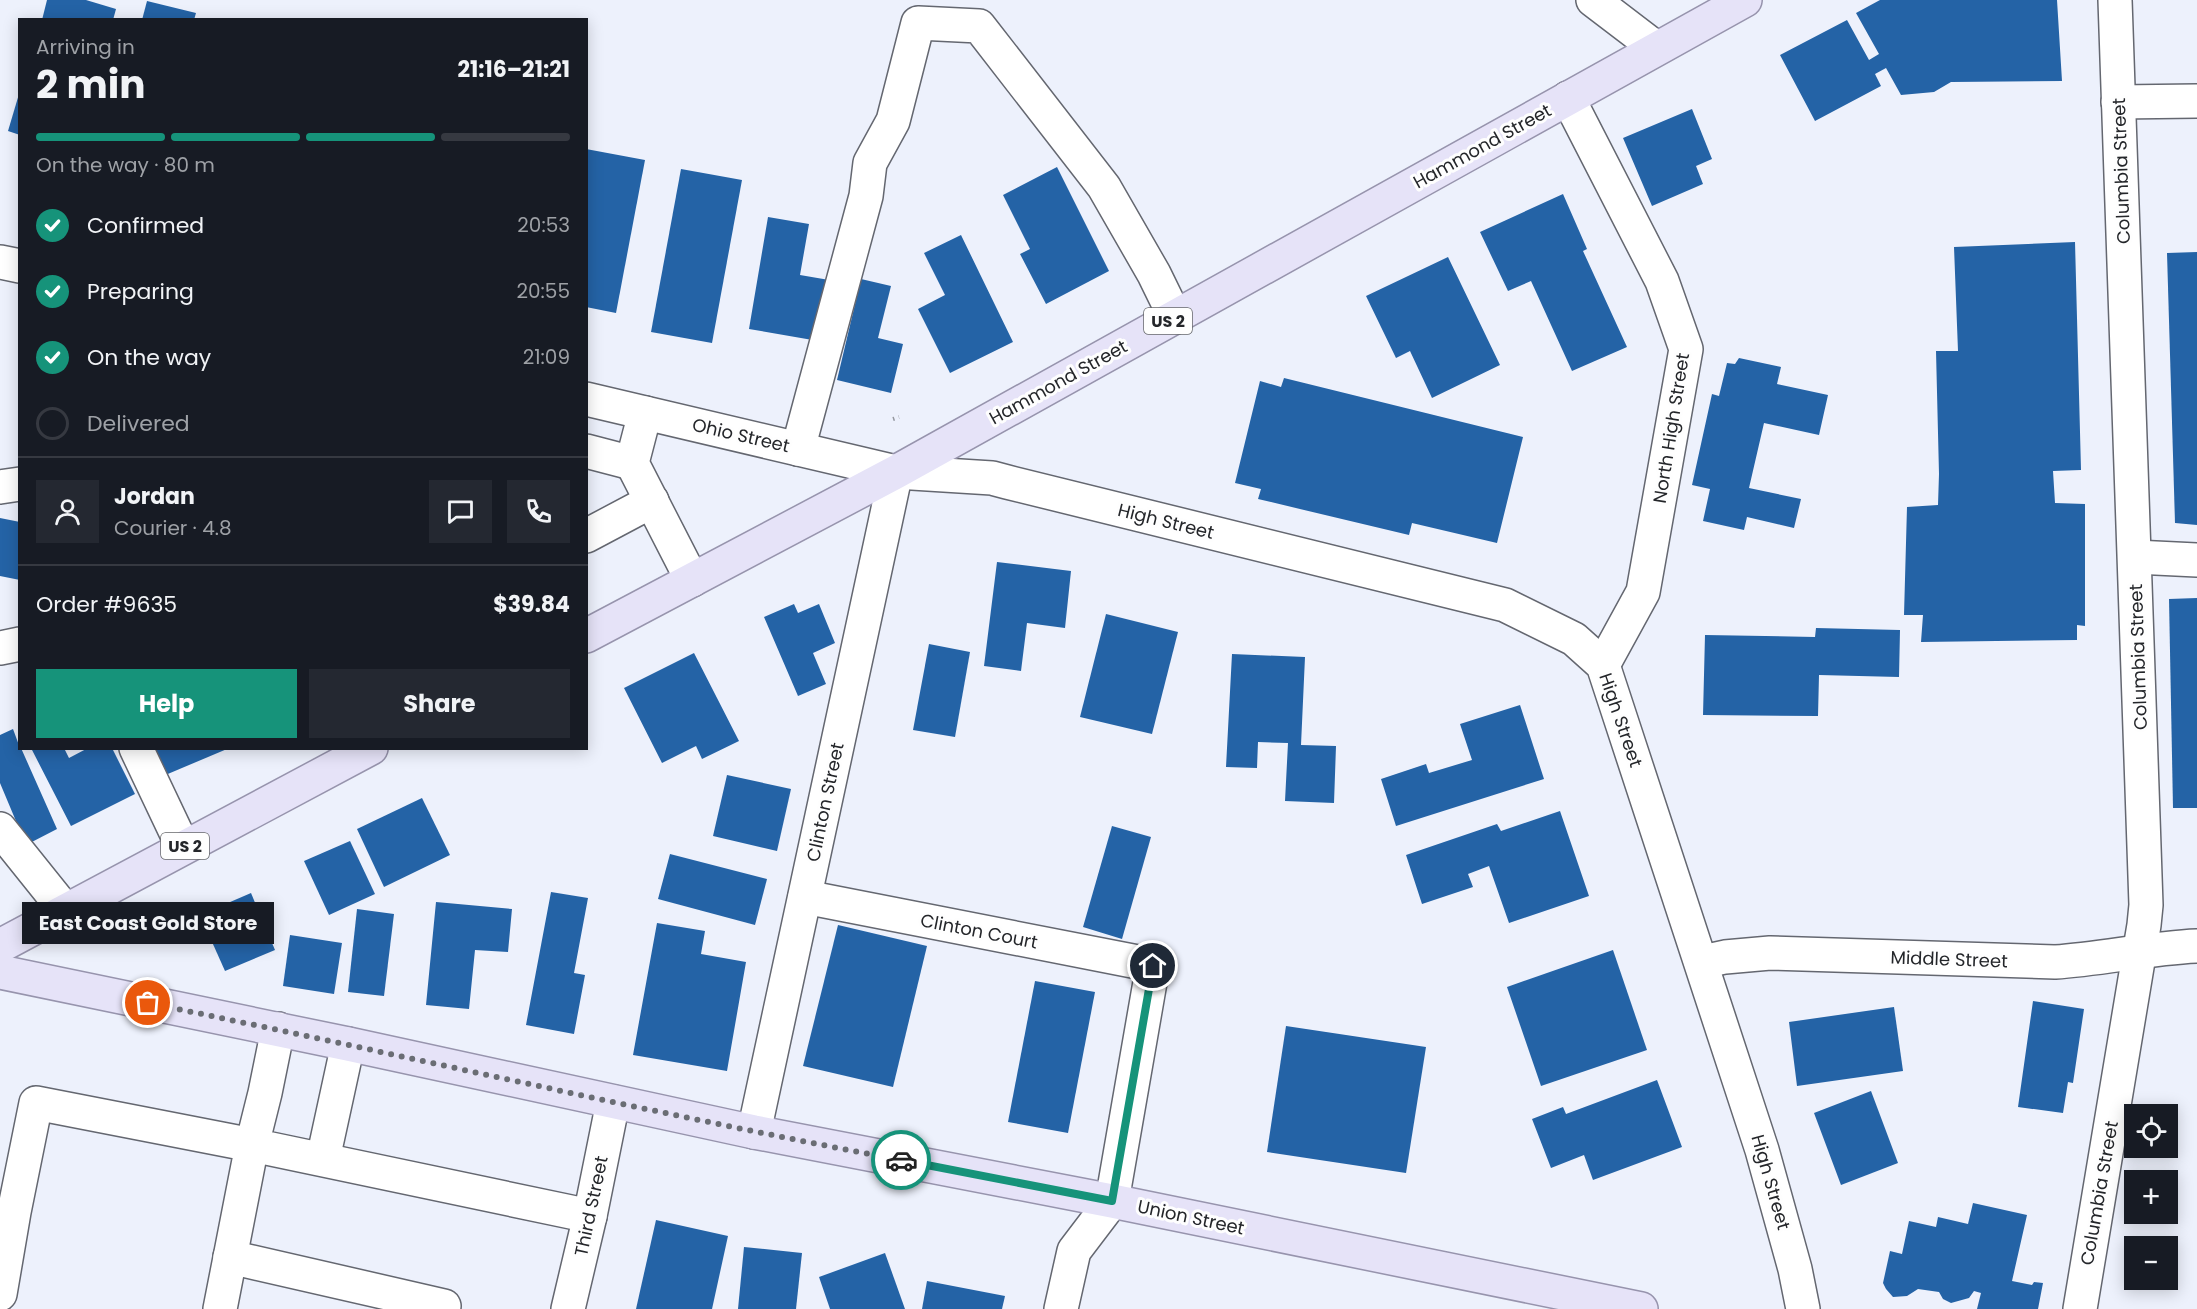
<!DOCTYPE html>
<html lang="en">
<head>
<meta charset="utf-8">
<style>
  :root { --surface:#171b24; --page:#242831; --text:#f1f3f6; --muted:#9ea1a6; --line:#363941; --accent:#16937a }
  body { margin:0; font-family:Poppins,sans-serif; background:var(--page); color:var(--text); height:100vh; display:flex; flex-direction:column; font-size:22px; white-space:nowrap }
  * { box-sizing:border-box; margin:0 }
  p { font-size:20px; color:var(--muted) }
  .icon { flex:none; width:33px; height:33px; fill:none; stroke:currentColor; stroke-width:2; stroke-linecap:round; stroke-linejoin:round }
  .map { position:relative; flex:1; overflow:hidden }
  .side { position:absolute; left:18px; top:18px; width:570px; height:732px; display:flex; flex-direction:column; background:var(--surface); border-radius:0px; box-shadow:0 3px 15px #0003 }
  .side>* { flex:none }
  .fabs { position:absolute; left:2124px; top:1104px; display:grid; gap:12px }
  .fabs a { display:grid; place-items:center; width:54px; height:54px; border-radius:0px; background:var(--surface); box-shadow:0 3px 15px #0003; font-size:30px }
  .pin { position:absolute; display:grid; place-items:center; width:51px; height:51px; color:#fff; margin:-26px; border:3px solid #fff; border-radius:50%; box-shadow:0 2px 6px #0007 }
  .courier { position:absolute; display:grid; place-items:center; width:60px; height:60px; margin:-30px; border:4px solid #16937a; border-radius:50%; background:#fff; color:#222; box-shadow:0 2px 8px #0007 }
  .bubble { position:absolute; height:42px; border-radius:0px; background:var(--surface); box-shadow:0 3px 15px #0003; font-size:20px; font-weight:700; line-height:42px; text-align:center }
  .head em { font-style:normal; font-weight:700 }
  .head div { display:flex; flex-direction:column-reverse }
  .head { display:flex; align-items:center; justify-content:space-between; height:102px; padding:0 18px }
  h1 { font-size:39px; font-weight:700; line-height:45px }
  .bar { display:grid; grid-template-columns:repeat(4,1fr); gap:9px 6px; align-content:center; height:72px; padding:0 18px }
  .bar i { height:8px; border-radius:4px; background:var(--line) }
  .bar .on { background:var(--accent) }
  .bar p { grid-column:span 4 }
  .line { display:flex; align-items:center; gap:15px; padding:0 18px; border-top:2px solid var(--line) }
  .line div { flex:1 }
  .round { display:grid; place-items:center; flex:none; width:63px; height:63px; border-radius:0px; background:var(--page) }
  ol { padding:0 18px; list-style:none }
  li { display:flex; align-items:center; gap:18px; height:66px }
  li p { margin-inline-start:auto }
  li .icon { padding:6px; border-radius:50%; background:var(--accent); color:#fff; stroke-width:4 }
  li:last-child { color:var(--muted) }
  li i { width:33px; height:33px; border:3px solid var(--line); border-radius:50% }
  .button { display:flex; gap:12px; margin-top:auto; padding:12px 18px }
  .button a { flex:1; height:69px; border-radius:0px; background:var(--accent); color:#fff; font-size:24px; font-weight:700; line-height:69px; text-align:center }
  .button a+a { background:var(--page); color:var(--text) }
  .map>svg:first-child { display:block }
  .building { fill:#2463a6 }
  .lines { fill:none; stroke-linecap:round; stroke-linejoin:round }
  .minor-casing { stroke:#646770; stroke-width:36 }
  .major-casing { stroke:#9794ad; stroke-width:36 }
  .path { stroke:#94979f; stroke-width:4; stroke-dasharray:1.5 4.5; stroke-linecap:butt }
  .minor { stroke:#fff; stroke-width:33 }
  .major { stroke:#e6e3f8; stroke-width:33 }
  .done { stroke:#6a6d74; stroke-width:6; stroke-dasharray:0 10.8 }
  .route { stroke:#16937a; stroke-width:8 }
  .labels { text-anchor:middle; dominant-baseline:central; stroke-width:6; stroke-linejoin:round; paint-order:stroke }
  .shield { fill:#fefefe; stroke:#65676a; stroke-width:1.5 }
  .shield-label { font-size:16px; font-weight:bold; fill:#24262a }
  .street-label { font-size:18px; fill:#24262a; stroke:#fefefe }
</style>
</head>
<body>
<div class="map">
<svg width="2197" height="1309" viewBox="0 0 2197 1309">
  <rect width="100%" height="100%" fill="#edf1fc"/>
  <!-- building -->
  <g class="building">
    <path d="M47,0H86L116,9L113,20H42Z"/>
    <path d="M1880,0H2057L2062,81L1951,82L1934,92L1901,95L1886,68L1875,74L1881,86L1815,121L1780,55L1847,20L1869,60L1879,54L1856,13Z"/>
    <path d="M147,1L196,13L194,20H142Z"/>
    <path d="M19,94H20V135L8,131Z"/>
    <path d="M1692,109L1712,159L1696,166L1703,184L1652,206L1623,138Z"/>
    <path d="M586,149L645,160L616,313L586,307Z"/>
    <path d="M1057,167L1109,271L1046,304L1020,254L1030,249L1003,195Z"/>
    <path d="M681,169L742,180L712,343L651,332Z"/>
    <path d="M1563,194L1587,249L1583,251L1627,347L1572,371L1531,281L1508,291L1480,232Z"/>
    <path d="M768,217L809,224L800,275L835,281L824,342L749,329Z"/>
    <path d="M961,235L1013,342L950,373L918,309L945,295L924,253Z"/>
    <path d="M2075,242L2081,470L2053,471L2055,503L2085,504V626L2077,625V640L1921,642L1923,615H1904L1907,507L1938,505L1939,474L1936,351H1958L1954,247Z"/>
    <path d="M2197,252V525L2175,523L2167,253Z"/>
    <path d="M1448,257L1500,365L1432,398L1410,351L1396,358L1366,296Z"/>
    <path d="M861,279L891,286L878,338L903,344L891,393L837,380Z"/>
    <path d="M1739,358L1781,367L1777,384L1828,395L1819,435L1764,423L1749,488L1801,499L1794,528L1747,517L1744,530L1703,521L1710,489L1692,485L1712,394L1719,396L1727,363L1735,364Z"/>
    <path d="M1284,378L1523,437L1497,543L1412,523L1409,535L1258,499L1261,489L1235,483L1260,381L1281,387Z"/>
    <path d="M0,518L20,522V580L0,576Z"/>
    <path d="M997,562L1071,571L1065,628L1027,623L1021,671L984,666Z"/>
    <path d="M2197,598V808H2173L2169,599Z"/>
    <path d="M794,604L798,613L819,604L835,643L813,653L826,684L798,696L764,617Z"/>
    <path d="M1106,614L1178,632L1152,734L1080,717Z"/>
    <path d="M1816,628L1900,630L1899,677L1819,675L1818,716L1703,715L1705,635L1815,637Z"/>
    <path d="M929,644L970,652L955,737L913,730Z"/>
    <path d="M694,653L739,741L702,759L696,746L662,763L624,688Z"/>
    <path d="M1232,654L1305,657L1301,745L1336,746L1334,803L1285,801L1288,743L1258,742L1257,768L1226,767Z"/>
    <path d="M1520,705L1544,779L1396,826L1381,779L1426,764L1429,773L1472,760L1460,724Z"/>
    <path d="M13,729L20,748H21L57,829L26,845L0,783V735Z"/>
    <path d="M31,748H64L69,758L88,748H112L135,794L71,826Z"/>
    <path d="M151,748H227V749L163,776Z"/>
    <path d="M727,775L791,789L777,851L713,836Z"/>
    <path d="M422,798L450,855L384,887L357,829Z"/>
    <path d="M1560,811L1589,896L1509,923L1489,866L1468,874L1473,887L1422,904L1406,855L1497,824L1501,831Z"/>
    <path d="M1112,826L1151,837L1122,939L1083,927Z"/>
    <path d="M350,841L375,894L329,915L304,861Z"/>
    <path d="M670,854L767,879L755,925L658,899Z"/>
    <path d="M551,892L588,898L574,973L585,975L574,1034L526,1025Z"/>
    <path d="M251,893L275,950L225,971L200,915Z"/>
    <path d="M436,902L512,909L508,952L475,950L469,1009L426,1005Z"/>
    <path d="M357,909L394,914L384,996L348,992Z"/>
    <path d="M657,923L705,931L701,954L746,962L727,1071L633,1055Z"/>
    <path d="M838,925L927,946L893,1087L803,1066Z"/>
    <path d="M290,935L342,943L334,994L283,986Z"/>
    <path d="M1613,950L1647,1050L1541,1086L1507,987Z"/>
    <path d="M1035,981L1095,992L1068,1133L1008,1122Z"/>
    <path d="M2033,1001L2084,1009L2073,1083L2068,1082L2063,1113L2018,1107Z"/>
    <path d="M1894,1007L1903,1071L1797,1086L1789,1022Z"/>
    <path d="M1286,1026L1426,1047L1406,1173L1267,1152Z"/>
    <path d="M1657,1080L1682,1147L1593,1180L1584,1155L1551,1168L1532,1119L1563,1107L1566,1114Z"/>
    <path d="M1871,1091L1898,1163L1841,1185L1814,1113Z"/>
    <path d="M1973,1203L2027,1215L2012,1281L2032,1285L2034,1282L2043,1283L2038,1309H1977L1981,1293L1974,1291L1969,1298L1951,1303L1943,1299L1939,1292L1918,1289L1907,1296L1893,1297L1886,1289L1883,1283L1890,1251L1902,1254L1909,1221L1936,1227L1938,1217L1968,1224Z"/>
    <path d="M656,1220L728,1236L712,1309H636Z"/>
    <path d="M744,1247L802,1253L796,1309H738Z"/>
    <path d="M885,1253L905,1309H830L819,1277Z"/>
    <path d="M927,1281L1005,1296L1002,1309H922Z"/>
  </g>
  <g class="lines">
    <defs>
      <g id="minor">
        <path d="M1593,0L1656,48"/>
        <path d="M1568,98L1662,281L1686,349L1643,592L1603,665"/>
        <path d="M2118,102L2197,101"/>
        <path d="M0,262L20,266"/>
        <path d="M586,399L896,472L992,478L1007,482L1505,605L1574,639L1603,665L1762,1150L1795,1269L1803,1309"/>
        <path d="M645,413L632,463L692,580"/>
        <path d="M798,449L866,196L870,163L893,121L918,23L979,26L1104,187L1154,274L1175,317"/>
        <path d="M586,451L632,463"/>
        <path d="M0,487L20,484"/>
        <path d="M586,536L652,501"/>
        <path d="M2135,557L2197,560"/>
        <path d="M0,648L20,644"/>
        <path d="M136,748L183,847"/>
        <path d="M0,829L65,910"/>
        <path d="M805,897L1153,965L1112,1201L1074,1251L1061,1309"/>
        <path d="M1702,962L1725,957L1770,953L2055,962C2102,959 2149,948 2197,946"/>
        <path d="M278,1029L265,1093L252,1145L590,1216"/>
        <path d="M754,1132L896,472"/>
        <path d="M323,1159L348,1044"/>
        <path d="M230,1257L444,1306"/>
        <path d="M0,1294L14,1212L36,1103L252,1145L220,1309"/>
        <path d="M568,1309L590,1216L613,1102"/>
        <path d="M2080,1309L2144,925L2146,905L2115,0"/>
      </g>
      <g id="major">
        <path d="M586,636L896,472L1745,0"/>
        <path d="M0,946L371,748"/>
        <path d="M0,972L348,1044L754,1132L1112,1201L1641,1309"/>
      </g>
    </defs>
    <!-- minor casing -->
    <use href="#minor" class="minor-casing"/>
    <!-- major casing -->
    <use href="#major" class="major-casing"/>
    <!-- path -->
    <path class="path" d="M893,419L899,417"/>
    <!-- minor -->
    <use href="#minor" class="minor"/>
    <!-- major -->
    <use href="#major" class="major"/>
  </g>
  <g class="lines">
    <!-- done -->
    <path class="done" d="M148,1003C400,1054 649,1113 901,1160"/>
    <!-- route -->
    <path class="route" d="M901,1160L1112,1201L1153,966"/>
  </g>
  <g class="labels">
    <!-- shield labels -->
    <g class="shield">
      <rect x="1144" y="308" width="48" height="26" rx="4.5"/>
      <rect x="161" y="833" width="48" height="26" rx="4.5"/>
    </g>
    <g class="shield-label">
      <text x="1168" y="321">US 2</text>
      <text x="185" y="846">US 2</text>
    </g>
    <!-- street labels -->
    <g class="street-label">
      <text transform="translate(1482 146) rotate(-29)">Hammond Street</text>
      <text transform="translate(2121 171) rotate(-92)">Columbia Street</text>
      <text transform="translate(1058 382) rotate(-29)">Hammond Street</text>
      <text transform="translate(1671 428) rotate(-81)">North High Street</text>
      <text transform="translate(741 435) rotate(13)">Ohio Street</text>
      <text transform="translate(1166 521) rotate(14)">High Street</text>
      <text transform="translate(2138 657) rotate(-92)">Columbia Street</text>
      <text transform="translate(1621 720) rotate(71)">High Street</text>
      <text transform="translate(825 802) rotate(-78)">Clinton Street</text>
      <text transform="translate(979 931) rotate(11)">Clinton Court</text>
      <text transform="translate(1949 959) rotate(2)">Middle Street</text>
      <text transform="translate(1771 1182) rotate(74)">High Street</text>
      <text transform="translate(2099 1193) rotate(-80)">Columbia Street</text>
      <text transform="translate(591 1206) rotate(-78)">Third Street</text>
      <text transform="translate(1191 1217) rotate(12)">Union Street</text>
    </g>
  </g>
</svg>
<div class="fabs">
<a><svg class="icon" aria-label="locate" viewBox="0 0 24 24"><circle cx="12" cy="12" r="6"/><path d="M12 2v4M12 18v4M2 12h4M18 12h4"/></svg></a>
<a>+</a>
<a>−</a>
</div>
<div class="pin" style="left:148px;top:1003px;background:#ea580c"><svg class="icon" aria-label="bag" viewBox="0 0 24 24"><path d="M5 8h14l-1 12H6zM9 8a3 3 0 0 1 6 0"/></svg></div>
<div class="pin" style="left:1153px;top:966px;background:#1f2937"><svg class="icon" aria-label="home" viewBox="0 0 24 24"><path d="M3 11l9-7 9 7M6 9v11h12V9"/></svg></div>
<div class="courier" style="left:901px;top:1160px"><svg class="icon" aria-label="car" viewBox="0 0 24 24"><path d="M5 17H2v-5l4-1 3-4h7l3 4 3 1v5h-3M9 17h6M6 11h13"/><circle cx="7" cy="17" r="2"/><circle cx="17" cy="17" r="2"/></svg></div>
<div class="bubble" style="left:22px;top:902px;width:252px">East Coast Gold Store</div>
<section class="side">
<div class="head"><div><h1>2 min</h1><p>Arriving in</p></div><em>21:16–21:21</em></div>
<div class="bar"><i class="on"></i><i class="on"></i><i class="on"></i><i></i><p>On the way · 80 m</p></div>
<ol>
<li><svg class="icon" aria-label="check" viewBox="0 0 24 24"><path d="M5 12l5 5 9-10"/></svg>Confirmed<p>20:53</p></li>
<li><svg class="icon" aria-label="check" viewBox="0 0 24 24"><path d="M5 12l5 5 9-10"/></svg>Preparing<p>20:55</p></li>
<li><svg class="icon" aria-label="check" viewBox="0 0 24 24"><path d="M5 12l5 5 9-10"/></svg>On the way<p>21:09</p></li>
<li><i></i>Delivered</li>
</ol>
<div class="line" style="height:108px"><a class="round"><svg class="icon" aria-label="person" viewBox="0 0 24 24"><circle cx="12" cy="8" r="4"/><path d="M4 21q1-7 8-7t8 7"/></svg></a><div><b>Jordan</b><p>Courier · 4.8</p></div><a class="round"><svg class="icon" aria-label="chat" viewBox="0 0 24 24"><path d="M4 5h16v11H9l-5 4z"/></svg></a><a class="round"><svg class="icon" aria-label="phone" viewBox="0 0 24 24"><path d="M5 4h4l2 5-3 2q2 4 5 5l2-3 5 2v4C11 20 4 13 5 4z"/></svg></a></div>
<div class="line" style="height:78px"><div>Order #9635</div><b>$39.84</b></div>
<div class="button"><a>Help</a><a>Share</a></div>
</section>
</div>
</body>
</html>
